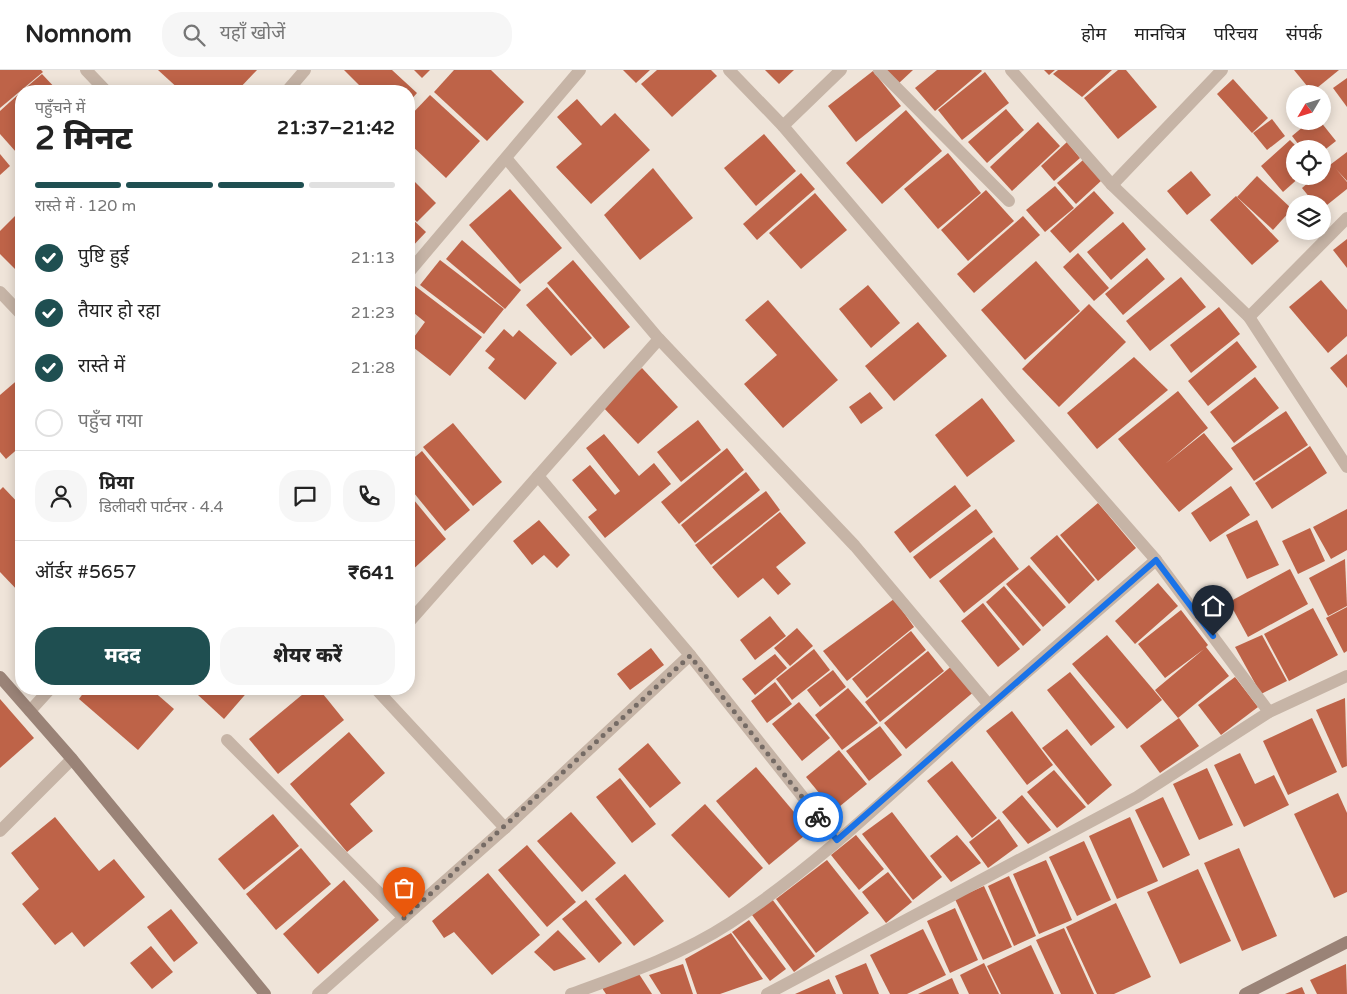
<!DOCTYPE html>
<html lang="hi">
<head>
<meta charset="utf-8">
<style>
  :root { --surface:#fff; --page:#f6f6f6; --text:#222; --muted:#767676; --line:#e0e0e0; --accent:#1f4f51 }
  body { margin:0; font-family:"Varela Round","Noto Sans Devanagari",sans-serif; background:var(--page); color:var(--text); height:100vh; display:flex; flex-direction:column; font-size:19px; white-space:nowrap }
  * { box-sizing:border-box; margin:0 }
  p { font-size:16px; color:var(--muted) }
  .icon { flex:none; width:28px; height:28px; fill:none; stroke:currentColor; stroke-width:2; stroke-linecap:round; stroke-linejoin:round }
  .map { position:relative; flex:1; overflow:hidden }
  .side { position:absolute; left:15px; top:15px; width:400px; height:610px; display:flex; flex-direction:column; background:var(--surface); border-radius:20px; box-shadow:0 2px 12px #0003 }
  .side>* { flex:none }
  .needle { width:32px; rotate:232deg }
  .controls { position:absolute; left:1286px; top:15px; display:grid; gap:10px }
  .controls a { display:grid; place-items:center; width:45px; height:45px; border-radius:50%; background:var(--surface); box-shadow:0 2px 12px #0003; font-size:25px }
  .pin { position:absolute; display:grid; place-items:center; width:42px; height:42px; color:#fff; margin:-51px -21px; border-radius:50% 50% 50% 0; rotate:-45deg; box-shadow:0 0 5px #0007 }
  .pin .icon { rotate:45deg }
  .courier { position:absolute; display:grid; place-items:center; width:50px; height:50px; margin:-25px; border:4px solid #1a73e8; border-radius:50%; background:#fff; color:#222; box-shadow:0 1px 6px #0007 }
  .overview em { font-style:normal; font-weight:800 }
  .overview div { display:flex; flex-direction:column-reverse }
  .overview { display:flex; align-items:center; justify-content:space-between; height:85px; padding:0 20px }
  h1 { font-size:32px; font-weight:800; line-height:38px }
  .bar { display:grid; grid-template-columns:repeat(4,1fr); gap:8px 5px; align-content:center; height:60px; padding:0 20px }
  .bar i { height:6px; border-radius:4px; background:var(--line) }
  .bar .active { background:var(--accent) }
  .bar p { grid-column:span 4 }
  .line { display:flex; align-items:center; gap:12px; padding:0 20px; border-top:1px solid var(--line) }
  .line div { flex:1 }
  .round { display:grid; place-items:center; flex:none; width:52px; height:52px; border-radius:20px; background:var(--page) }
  ol { padding:0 20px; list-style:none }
  li { display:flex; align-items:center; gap:15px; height:55px }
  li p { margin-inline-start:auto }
  li .icon { padding:5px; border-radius:50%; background:var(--accent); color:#fff; stroke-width:4 }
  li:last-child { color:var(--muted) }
  li i { width:28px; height:28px; border:2px solid var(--line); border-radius:50% }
  .action { display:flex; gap:10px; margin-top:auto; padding:10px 20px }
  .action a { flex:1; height:58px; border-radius:20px; background:var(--accent); color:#fff; font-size:20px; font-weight:800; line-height:58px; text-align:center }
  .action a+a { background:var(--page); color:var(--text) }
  header { display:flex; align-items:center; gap:30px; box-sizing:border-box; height:70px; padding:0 25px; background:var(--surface); border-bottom:1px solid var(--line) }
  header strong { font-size:24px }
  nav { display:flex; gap:28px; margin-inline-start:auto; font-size:18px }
  .search { width:350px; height:45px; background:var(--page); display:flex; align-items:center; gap:12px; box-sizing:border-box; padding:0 18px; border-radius:20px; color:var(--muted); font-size:19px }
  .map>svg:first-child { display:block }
  .building { fill:#be6348 }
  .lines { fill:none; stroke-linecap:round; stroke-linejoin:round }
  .street { stroke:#c6b4a6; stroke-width:12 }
  .secondary { stroke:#9a8377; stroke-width:12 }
  .done { stroke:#756b65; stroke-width:5; stroke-dasharray:0 9 }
  .route { stroke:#1a73e8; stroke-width:6 }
</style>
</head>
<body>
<header>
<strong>Nomnom</strong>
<div class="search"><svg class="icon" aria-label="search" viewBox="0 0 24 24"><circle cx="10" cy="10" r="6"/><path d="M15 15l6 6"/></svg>यहाँ खोजें</div>
<nav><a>होम</a><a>मानचित्र</a><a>परिचय</a><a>संपर्क</a></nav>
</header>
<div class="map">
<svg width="1347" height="924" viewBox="0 0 1347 924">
  <rect width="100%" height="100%" fill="#efe4d9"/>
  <!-- building -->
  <g class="building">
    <path d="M0,0H41L43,2L0,38Z"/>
    <path d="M158,0H257L237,21H181Z"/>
    <path d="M344,0H392L417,23L409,32V21H365Z"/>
    <path d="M414,0H430L422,8Z"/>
    <path d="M454,0H491L524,32L487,71L434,22Z"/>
    <path d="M623,0H650L636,13Z"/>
    <path d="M657,0H711L717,6L672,47L641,14Z"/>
    <path d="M765,0H794L779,14Z"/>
    <path d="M885,0H913L898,14Z"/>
    <path d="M937,0H981L982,1L935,41L915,18Z"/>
    <path d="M1044,0H1055L1049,5Z"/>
    <path d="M1058,0H1112L1082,27L1053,4Z"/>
    <path d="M1118,0H1126L1157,37L1118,69L1084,28Z"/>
    <path d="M1294,0H1339L1312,22Z"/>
    <path d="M873,1L901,36L856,72L828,36Z"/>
    <path d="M985,2L1009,33L962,70L938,40Z"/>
    <path d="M42,4L58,21H22Z"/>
    <path d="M1347,8V37L1333,18Z"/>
    <path d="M1233,9L1268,48L1252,63L1217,24Z"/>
    <path d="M21,22V78L16,82L0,64V41Z"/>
    <path d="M430,25L480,71L446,108L409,73V47Z"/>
    <path d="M577,29L601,56L615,43L650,80L591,134L556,97L582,74L557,47Z"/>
    <path d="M1006,39L1024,60L987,93L968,72Z"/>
    <path d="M906,40L942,81L882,134L846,93Z"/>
    <path d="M1272,49L1285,66L1267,80L1253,63Z"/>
    <path d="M1310,51H1320L1336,71L1322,82V79H1302L1292,66Z"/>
    <path d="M1038,52L1060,76L1012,121L990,97Z"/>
    <path d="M764,64L796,101L756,136L724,98Z"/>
    <path d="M1290,70L1299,79H1295V106H1301L1283,122L1261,96Z"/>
    <path d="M1067,72L1080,88L1054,111L1041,96Z"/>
    <path d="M1347,82V111L1336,99L1347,112V119L1322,139V134H1315L1302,118L1316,106H1322V101Z"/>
    <path d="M948,83L981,123L938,159L904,119Z"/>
    <path d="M0,84L10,96L0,105Z"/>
    <path d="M1083,90L1102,110L1076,134L1057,113Z"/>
    <path d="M653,98L693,148L640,190L604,145Z"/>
    <path d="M1191,101L1211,125L1187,145L1167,121Z"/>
    <path d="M801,103L815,119L757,170L743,154Z"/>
    <path d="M409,106L436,133L417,152L409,144Z"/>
    <path d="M1257,106L1292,139L1273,160L1237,127Z"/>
    <path d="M1055,116L1074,138L1045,162L1026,140Z"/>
    <path d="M510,119L562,178L520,214L469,155Z"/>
    <path d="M986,120L1014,151L968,191L941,160Z"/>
    <path d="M1094,121L1114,143L1070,183L1050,161Z"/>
    <path d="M815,123L847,160L801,199L769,163Z"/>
    <path d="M1236,126L1279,171L1252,195L1210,150Z"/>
    <path d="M21,140V205L0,184V161Z"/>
    <path d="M409,146L426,162L409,180Z"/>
    <path d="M1023,146L1040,165L974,223L957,204Z"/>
    <path d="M1123,152L1146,179L1111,210L1087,182Z"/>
    <path d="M1347,169V198L1333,180Z"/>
    <path d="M462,170L521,220L505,239L446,189Z"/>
    <path d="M1078,183L1109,218L1094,231L1063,197Z"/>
    <path d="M1147,188L1165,209L1123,245L1105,224Z"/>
    <path d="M440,190L504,239L484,264L420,215Z"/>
    <path d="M573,190L630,257L604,279L547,213Z"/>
    <path d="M1036,191L1080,241L1025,290L981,240Z"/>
    <path d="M1181,207L1206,237L1150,281L1126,251Z"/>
    <path d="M1321,210L1347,240V266L1328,283L1289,237Z"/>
    <path d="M868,215L900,253L871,278L839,239Z"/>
    <path d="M415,216L482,267L450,306L409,274L425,252L409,239V223Z"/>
    <path d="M547,217L592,268L571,286L526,235Z"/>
    <path d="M768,230L838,310L783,358L744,314L777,285L745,250Z"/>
    <path d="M1089,234L1126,272L1059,337L1022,299Z"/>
    <path d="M1219,237L1240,264L1191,303L1170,275Z"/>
    <path d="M918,252L947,286L894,331L865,296Z"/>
    <path d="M504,259L513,267L519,260L557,293L525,330L488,298L495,289L485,281Z"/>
    <path d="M1237,271L1257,297L1208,336L1188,311Z"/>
    <path d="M1347,284V318L1330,298Z"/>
    <path d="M1134,287L1168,320L1097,379L1067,343Z"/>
    <path d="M642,298L678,337L638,374L601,335Z"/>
    <path d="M21,307V376L6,389L0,382V325Z"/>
    <path d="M1255,307L1279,338L1234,373L1210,342Z"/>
    <path d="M1178,321L1208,358L1165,394L1204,363L1233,399L1179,442L1118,369Z"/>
    <path d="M870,322L883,338L861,354L849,337Z"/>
    <path d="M982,328L1015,371L967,407L935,365Z"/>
    <path d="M1286,341L1308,375L1254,411L1231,378Z"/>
    <path d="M409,346L414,351L409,357Z"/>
    <path d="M698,350L721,380L681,412L657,382Z"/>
    <path d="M453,353L502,412L473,436L423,377Z"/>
    <path d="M604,364L639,406L654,393L671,414L605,468L588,447L597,440L572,410L590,395L615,425L620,421L586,378Z"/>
    <path d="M1310,376L1327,403L1272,439L1255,413Z"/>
    <path d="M727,378L744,400L679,454L661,432Z"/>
    <path d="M422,381L470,440L445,461L409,417V392Z"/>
    <path d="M746,402L760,420L695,473L681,455Z"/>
    <path d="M955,415L971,436L910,483L894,462Z"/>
    <path d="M1231,416L1250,445L1210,472L1191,443Z"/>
    <path d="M3,417L21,436V524L0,502V420Z"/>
    <path d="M766,421L780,440L711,495L695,475Z"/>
    <path d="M409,424L446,469L409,503Z"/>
    <path d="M1098,433L1136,478L1098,511L1060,465Z"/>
    <path d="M976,439L993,462L930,509L913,487Z"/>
    <path d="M1347,439V480L1331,489L1313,457Z"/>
    <path d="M780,442L806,473L776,497L791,514L778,525L763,508L738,528L712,497Z"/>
    <path d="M539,450L570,485L557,498L544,485L532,495L513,471Z"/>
    <path d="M1257,450L1279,495L1247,509L1226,465Z"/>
    <path d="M1310,458L1325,491L1298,504L1282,471Z"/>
    <path d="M1057,465L1095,510L1069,534L1030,488Z"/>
    <path d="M994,467L1019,499L964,543L939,511Z"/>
    <path d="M1345,489L1347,536L1328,546L1309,508Z"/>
    <path d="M1029,495L1066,537L1043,557L1006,514Z"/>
    <path d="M1290,499L1308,534L1248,567L1229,532Z"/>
    <path d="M1158,513L1178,536L1135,574L1115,551Z"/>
    <path d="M1004,516L1041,560L1023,576L986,532Z"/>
    <path d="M894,529L914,557L847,611L823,581Z"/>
    <path d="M983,533L1020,579L998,597L961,551Z"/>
    <path d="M1347,537V581L1344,583L1326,548Z"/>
    <path d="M1313,538L1338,585L1289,611L1264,564Z"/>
    <path d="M1181,540L1208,575L1206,577L1229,606L1178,648L1155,620L1204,579L1165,608L1138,574Z"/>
    <path d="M770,546L786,566L755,590L740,570Z"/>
    <path d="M797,558L813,576L790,596L774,578Z"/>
    <path d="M911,561L926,580L867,628L852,609Z"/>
    <path d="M1107,565L1162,630L1127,659L1072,594Z"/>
    <path d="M1262,565L1287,611L1261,624L1235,577Z"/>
    <path d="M651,578L664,595L630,620L617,604Z"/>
    <path d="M814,579L830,600L792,630L776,609Z"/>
    <path d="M928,581L944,601L880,652L865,632Z"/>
    <path d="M775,584L787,598L755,625L742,609Z"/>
    <path d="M954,594L976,620L906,679L884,653Z"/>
    <path d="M833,600L846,617L820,637L807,620Z"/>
    <path d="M1070,602L1115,657L1091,676L1047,620Z"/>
    <path d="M1235,607L1258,637L1221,665L1198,635Z"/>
    <path d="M775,612L792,634L767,653L751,631Z"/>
    <path d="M848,618L878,653L842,680L815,645Z"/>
    <path d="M86,619H151L174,639L138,680L79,629Z"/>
    <path d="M204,619H250L224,649L198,625Z"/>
    <path d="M309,619H319L344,650L278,704L249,669Z"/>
    <path d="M1345,628L1347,696L1342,698L1316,640Z"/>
    <path d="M0,629L34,668L0,698Z"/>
    <path d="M799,632L830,668L802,691L772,654Z"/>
    <path d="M1012,641L1053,695L1027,715L986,661Z"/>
    <path d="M1179,648L1199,676L1160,703L1140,676Z"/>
    <path d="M1312,648L1337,702L1288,725L1263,671Z"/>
    <path d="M880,656L902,685L869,711L846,681Z"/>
    <path d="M1067,659L1112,715L1088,735L1042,678Z"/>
    <path d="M349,662L385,703L350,734L373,761L347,782L290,714Z"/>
    <path d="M648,673L681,713L650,738L618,699Z"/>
    <path d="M839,680L867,714L834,741L806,707Z"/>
    <path d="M1240,683L1255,714L1274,705L1289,735L1244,757L1214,695Z"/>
    <path d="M952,691L997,748L972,768L927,711Z"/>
    <path d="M756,697L810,761L769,795L716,731Z"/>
    <path d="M1207,698L1233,755L1199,770L1173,714Z"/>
    <path d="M1054,700L1086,737L1057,758L1027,722Z"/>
    <path d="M620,708L656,754L632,773L596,727Z"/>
    <path d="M1338,723L1347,743V822L1334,828L1294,744Z"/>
    <path d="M1022,725L1051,760L1028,774L1002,742Z"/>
    <path d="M1163,727L1190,785L1163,798L1135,740Z"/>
    <path d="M705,734L763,798L729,828L671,765Z"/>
    <path d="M571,742L616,793L582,822L537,771Z"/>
    <path d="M892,742L942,807L913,830L862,764Z"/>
    <path d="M273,744L299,776L244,820L218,789Z"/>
    <path d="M55,747L99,801L114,789L145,827L84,877L72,862L55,875L22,834L39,819L11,783Z"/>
    <path d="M1130,747L1158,811L1117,829L1089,766Z"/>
    <path d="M999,749L1018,776L988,798L969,772Z"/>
    <path d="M856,765L884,799L859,820L831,785Z"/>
    <path d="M957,765L981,793L951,812L930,786Z"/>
    <path d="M1084,771L1111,830L1077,846L1049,787Z"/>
    <path d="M527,775L576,832L547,857L498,800Z"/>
    <path d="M301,778L331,814L276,860L246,824Z"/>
    <path d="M1239,778L1277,866L1242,881L1204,793Z"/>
    <path d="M827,790L869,843L816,883L776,829Z"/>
    <path d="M1046,790L1072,850L1039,864L1013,804Z"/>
    <path d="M1198,799L1231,871L1180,894L1147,822Z"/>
    <path d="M888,802L912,832L886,853L862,822Z"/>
    <path d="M488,803L540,865L492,905L454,862L444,868L432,851Z"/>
    <path d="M625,804L664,851L634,876L595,829Z"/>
    <path d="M1009,806L1036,866L1014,876L988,816Z"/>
    <path d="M344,810L379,850L318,904L283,864Z"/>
    <path d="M984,816L1012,877L983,890L955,829Z"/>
    <path d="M772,829L815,886L794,902L752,845Z"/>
    <path d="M586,830L622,873L599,893L562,849Z"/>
    <path d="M1116,833L1151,907L1114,924H1097L1066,857Z"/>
    <path d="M955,838L978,890L950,903L927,851Z"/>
    <path d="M171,839L198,873L174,892L147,857Z"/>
    <path d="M749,850L786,899L770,911L732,862Z"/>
    <path d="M1064,858L1094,924H1061L1036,870Z"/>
    <path d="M923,859L946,905L907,924H890L870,885Z"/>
    <path d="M558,860L586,889L554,901L534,882Z"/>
    <path d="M731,863L763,909L720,924H697L685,889Z"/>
    <path d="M1031,875L1054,924H1001L987,896Z"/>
    <path d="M151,876L173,902L152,919L130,893Z"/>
    <path d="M866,893L879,924H843L835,906Z"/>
    <path d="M984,893L999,924H969L960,905Z"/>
    <path d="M683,894L693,924H661L649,905Z"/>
    <path d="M1346,894L1347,924H1317L1310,910Z"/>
    <path d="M639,904L652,924H606L602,918Z"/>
    <path d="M952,908L959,924H918Z"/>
    <path d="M829,909L836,924H795Z"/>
    <path d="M1302,917L1305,924H1285Z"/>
  </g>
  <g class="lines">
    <!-- street -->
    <g class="street">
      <path d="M86,0L106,21"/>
      <path d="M729,0L783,56L1015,329L1156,490L1269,642"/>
      <path d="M879,0L1009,131"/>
      <path d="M1011,0L1112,115L1249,247L1347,397"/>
      <path d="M287,21L305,0"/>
      <path d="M783,56L841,0"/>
      <path d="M506,88L659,269"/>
      <path d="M1112,115L1222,0"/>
      <path d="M409,202L580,0"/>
      <path d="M0,222L21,244"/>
      <path d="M1249,247L1347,148"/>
      <path d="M409,552L538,406"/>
      <path d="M690,585L837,770"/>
      <path d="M376,619L505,758"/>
      <path d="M989,635L1156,490"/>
      <path d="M30,641L50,619"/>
      <path d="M227,670L404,848"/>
      <path d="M0,761L72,689"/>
      <path d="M318,924L505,758L690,585L538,406L659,269L855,476L989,635C907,708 821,794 730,853C681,885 626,904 571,924"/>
      <path d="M767,924L1137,727L1269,642L1347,606"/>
    </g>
    <!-- secondary -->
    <g class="secondary">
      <path d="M0,607L72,689L265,924"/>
      <path d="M1245,924L1347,872"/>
    </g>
  </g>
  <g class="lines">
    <!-- done -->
    <path class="done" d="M404,848L690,586L818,747"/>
    <!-- route -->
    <path class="route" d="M818,747L837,770L1156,490L1213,566"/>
  </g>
</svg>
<div class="controls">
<a><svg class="needle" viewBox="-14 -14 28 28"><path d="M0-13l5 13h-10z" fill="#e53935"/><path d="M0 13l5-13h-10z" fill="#767676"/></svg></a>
<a><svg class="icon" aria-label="locate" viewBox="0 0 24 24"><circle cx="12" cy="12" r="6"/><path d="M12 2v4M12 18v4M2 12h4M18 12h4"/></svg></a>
<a><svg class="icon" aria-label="layers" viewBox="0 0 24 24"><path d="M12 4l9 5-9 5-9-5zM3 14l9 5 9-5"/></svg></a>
</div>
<div class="pin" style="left:404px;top:848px;background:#ea580c"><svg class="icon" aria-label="bag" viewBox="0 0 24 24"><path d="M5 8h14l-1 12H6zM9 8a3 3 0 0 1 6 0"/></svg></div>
<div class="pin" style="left:1213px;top:566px;background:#1f2937"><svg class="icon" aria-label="home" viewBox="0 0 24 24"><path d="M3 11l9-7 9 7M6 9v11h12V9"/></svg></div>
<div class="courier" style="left:818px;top:747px"><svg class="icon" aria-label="bike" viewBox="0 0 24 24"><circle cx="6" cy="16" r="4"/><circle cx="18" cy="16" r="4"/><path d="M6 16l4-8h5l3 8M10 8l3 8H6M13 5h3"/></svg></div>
<section class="side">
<div class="overview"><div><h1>2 मिनट</h1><p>पहुँचने में</p></div><em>21:37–21:42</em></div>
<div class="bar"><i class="active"></i><i class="active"></i><i class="active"></i><i></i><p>रास्ते में · 120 m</p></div>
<ol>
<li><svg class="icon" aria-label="check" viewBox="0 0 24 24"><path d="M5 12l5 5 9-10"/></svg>पुष्टि हुई<p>21:13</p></li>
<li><svg class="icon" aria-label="check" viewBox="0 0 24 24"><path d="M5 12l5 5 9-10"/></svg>तैयार हो रहा<p>21:23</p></li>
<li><svg class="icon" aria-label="check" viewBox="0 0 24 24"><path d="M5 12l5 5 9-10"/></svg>रास्ते में<p>21:28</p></li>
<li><i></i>पहुँच गया</li>
</ol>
<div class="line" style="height:90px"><a class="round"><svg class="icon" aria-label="person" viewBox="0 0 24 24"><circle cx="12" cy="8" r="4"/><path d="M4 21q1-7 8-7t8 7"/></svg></a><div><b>प्रिया</b><p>डिलीवरी पार्टनर · 4.4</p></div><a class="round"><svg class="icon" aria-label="chat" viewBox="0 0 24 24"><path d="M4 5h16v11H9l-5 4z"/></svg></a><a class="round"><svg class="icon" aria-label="phone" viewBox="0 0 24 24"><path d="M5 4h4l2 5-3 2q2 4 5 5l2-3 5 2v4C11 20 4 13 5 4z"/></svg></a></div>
<div class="line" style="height:65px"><div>ऑर्डर #5657</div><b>₹641</b></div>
<div class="action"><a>मदद</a><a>शेयर करें</a></div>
</section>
</div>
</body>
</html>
